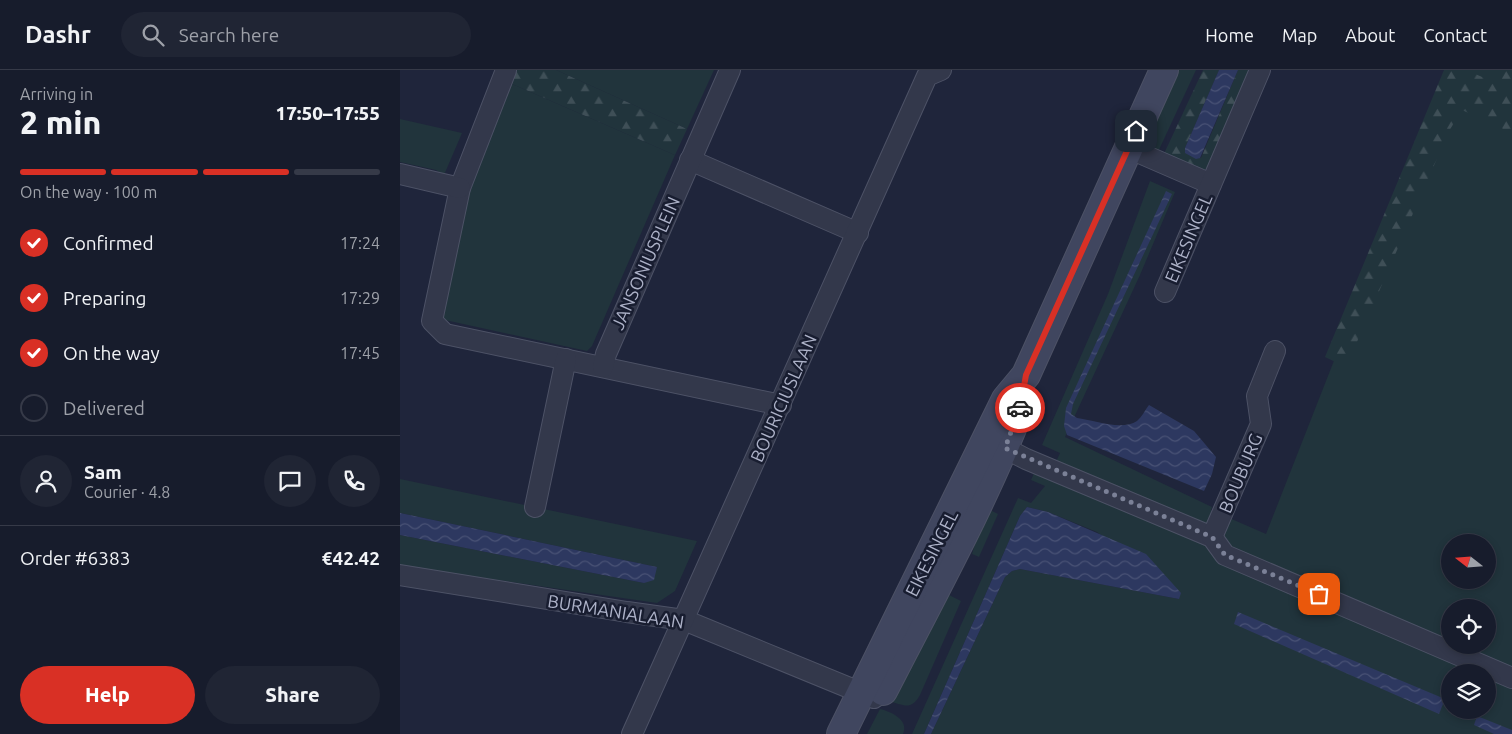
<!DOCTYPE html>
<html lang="en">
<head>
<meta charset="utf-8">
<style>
  :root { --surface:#171c2c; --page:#202534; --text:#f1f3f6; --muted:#9ea1a9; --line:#363a48; --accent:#d93025 }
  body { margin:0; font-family:Ubuntu,sans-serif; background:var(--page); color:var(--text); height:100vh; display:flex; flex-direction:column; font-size:19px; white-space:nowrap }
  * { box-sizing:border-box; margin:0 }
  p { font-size:16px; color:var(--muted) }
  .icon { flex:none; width:28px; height:28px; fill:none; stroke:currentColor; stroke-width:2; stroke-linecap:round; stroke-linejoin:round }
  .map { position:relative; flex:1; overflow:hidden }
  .details { display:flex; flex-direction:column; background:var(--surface); width:400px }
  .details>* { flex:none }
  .needle { width:32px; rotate:287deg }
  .tools { position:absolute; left:1041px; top:464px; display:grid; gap:10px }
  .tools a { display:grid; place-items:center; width:55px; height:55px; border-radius:50%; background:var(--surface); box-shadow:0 2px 8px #0003,0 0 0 1px var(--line); font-size:25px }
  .pin { position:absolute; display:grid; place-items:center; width:42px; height:42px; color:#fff; margin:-21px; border-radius:10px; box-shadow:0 2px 8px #0006 }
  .courier { position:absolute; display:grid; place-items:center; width:50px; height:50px; margin:-25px; border:4px solid #d93025; border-radius:50%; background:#fff; color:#222; box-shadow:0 1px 6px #0007 }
  .summary em { font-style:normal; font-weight:800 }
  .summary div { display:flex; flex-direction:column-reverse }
  .summary { display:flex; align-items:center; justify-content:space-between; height:85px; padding:0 20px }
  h1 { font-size:32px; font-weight:800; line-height:38px }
  .bar { display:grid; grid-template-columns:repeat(4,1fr); gap:8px 5px; align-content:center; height:60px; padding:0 20px }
  .bar i { height:6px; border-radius:4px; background:var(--line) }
  .bar .current { background:var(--accent) }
  .bar p { grid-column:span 4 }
  .line { display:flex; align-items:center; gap:12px; padding:0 20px; border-top:1px solid var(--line) }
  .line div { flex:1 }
  .round { display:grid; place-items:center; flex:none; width:52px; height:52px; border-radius:26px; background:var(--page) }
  ol { padding:0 20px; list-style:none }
  li { display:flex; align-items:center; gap:15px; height:55px }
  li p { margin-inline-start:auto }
  li .icon { padding:5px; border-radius:50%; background:var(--accent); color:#fff; stroke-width:4 }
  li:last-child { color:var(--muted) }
  li i { width:28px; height:28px; border:2px solid var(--line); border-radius:50% }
  .button { display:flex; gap:10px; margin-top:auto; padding:10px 20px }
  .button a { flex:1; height:58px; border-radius:30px; background:var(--accent); color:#fff; font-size:20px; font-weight:800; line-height:58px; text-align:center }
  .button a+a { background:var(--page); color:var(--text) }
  header { display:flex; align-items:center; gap:30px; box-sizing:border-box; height:70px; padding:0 25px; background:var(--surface); border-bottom:1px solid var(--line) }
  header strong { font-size:24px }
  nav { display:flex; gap:28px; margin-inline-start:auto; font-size:18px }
  .search { width:350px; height:45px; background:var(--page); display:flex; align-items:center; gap:12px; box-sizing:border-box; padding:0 18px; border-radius:28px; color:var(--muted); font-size:19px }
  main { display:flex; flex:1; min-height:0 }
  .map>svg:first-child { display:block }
  .green { fill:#21343c; fill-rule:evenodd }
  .forest { fill:url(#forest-firs) }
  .water { fill:url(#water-waves) }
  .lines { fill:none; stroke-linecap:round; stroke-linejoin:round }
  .street-casing { stroke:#4d5266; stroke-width:22 }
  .secondary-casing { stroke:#4d5266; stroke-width:30 }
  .street { stroke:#33384b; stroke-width:20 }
  .secondary { stroke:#40465f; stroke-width:28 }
  .done { stroke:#7b8197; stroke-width:5; stroke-dasharray:0 9 }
  .route { stroke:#d93025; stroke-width:6 }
  .labels { text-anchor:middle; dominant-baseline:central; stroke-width:5; stroke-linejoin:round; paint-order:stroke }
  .street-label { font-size:18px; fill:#adb2c8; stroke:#181d30 }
</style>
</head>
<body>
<header>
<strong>Dashr</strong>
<div class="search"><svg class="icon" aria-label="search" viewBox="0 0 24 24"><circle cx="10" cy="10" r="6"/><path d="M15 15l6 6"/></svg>Search here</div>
<nav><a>Home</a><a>Map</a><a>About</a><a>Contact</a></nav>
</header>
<main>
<section class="details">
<div class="summary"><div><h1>2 min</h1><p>Arriving in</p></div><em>17:50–17:55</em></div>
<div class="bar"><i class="current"></i><i class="current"></i><i class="current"></i><i></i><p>On the way · 100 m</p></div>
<ol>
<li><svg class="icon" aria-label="check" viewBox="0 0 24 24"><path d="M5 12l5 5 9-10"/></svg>Confirmed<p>17:24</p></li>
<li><svg class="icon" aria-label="check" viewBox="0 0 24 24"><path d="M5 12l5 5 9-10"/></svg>Preparing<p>17:29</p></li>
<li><svg class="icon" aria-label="check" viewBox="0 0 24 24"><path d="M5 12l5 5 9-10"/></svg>On the way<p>17:45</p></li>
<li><i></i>Delivered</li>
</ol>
<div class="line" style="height:90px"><a class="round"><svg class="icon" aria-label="person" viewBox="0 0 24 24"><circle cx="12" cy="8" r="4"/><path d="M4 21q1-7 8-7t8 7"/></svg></a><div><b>Sam</b><p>Courier · 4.8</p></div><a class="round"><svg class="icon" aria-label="chat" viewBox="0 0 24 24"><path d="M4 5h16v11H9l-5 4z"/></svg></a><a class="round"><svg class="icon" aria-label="phone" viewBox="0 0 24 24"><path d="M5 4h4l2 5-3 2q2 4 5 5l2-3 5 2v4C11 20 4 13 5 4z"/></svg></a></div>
<div class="line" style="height:65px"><div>Order #6383</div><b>€42.42</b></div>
<div class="button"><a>Help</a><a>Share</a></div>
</section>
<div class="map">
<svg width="1112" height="664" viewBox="0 0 1112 664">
  <defs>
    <pattern id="forest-firs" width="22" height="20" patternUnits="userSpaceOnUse" patternTransform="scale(1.25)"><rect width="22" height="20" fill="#21343c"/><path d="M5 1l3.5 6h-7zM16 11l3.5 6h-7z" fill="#3f4f57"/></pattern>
    <pattern id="water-waves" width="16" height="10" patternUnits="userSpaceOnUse" patternTransform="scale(1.25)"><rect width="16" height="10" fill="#2d3860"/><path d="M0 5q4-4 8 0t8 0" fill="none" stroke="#495275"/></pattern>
  </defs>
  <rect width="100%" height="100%" fill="#1f253b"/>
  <!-- green -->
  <g class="green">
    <path d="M156,0H314L287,59Z"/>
    <path d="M777,0H796L758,82L744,76Z"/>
    <path d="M1048,0H1112V664H531L605,507L612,501L620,499L779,529L697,462L648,442L627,437L620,446L524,664H512L618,428L631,433L645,416L631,410L635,401L649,407L660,383L642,375L708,224L750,111L775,122L740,205L665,367L812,437L811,440L866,464ZM1050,472H1088V510H1050ZM1050,538H1088V575H1050ZM1050,602H1088V640H1050Z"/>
    <path d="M110,13L275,85L192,276L187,281L45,250L41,246L66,128Z"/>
    <path d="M0,49L62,63L44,105L36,100L0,92Z"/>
    <path d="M0,409L297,471L275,521L257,533L0,496V465L244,513L257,497L0,443Z"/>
    <path d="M586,438L598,444L579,487L572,484Z"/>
    <path d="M549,525L561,531L520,625C511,641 504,635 488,631L505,593L537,547Z"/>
    <path d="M480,639C492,642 509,650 503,664H467Z"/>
  </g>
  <!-- forest -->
  <g class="forest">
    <path d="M115,0H156L287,59L275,85L110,13Z"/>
    <path d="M803,0H819L785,78L801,88L838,0H854L810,97L803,100L763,86Z"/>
    <path d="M1044,0H1066L1112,20V63L1062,40L1049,61L946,297L925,287Z"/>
    <path d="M1077,0H1112V15Z"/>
  </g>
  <!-- water -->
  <g class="water">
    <path d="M819,0H838L800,88L796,89L785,83V78Z"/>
    <path d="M766,121L772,124L673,334L671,344L677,348C693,350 722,361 737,351C742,347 745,340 749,335L794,361L816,387L812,404L804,421L667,365L664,356L666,338Z"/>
    <path d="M627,437L648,442L746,484L781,523L779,529L620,499L612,501L605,507L531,664H524L620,446Z"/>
    <path d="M0,443L257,497L254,510L244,513L0,465Z"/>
    <path d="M838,542L1045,629L1039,644L834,554Z"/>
    <path d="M1077,646L1112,660V664H1094L1074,655Z"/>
  </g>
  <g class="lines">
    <defs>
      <g id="street">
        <path d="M106,0L60,118L32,251L45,264L381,335"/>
        <path d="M728,78L811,114"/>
        <path d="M290,90L458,163"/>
        <path d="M0,104L60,118"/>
        <path d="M765,222L860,0"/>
        <path d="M203,297L206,284L330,0"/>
        <path d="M593,372L626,389L812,467L825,485L1112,608"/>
        <path d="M135,437L166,289"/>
        <path d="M812,467L861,354L857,326L875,281"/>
        <path d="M0,505L227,542L284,550L474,628"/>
        <path d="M232,664L527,6L541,0"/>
      </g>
      <g id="secondary">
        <path d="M483,621C531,527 583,434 621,336"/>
        <path d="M441,664L606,329L626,305L764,0"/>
      </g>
    </defs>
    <!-- street casing -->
    <use href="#street" class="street-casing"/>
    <!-- secondary casing -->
    <use href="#secondary" class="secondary-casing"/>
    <!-- street -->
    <use href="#street" class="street"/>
    <!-- secondary -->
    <use href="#secondary" class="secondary"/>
  </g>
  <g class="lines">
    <!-- done -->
    <path class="done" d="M620,338L605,378L812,467L825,485L919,524"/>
    <!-- route -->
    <path class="route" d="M620,338L626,305L736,61"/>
  </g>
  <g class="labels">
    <!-- street labels -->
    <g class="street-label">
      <text transform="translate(788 168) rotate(-67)">EIKESINGEL</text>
      <text transform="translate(245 193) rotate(-66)">JANSONIUSPLEIN</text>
      <text transform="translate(383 328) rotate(-66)">BOURICIUSLAAN</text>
      <text transform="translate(840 403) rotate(-67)">BOUBURG</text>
      <text transform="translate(531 483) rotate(-63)">EIKESINGEL</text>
      <text transform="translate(216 541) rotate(9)">BURMANIALAAN</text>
    </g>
  </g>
</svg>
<div class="tools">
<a><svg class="needle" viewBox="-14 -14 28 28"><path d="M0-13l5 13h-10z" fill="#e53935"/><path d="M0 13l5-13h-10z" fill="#9ea1a9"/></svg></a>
<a><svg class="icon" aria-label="locate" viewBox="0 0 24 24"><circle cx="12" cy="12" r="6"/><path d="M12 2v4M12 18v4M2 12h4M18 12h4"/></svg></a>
<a><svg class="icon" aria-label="layers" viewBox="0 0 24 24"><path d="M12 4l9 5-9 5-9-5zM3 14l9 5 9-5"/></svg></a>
</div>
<div class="pin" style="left:919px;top:524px;background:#ea580c"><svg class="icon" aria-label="bag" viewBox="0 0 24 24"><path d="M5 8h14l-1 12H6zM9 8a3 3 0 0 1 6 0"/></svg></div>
<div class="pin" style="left:736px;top:61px;background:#1f2937"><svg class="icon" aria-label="home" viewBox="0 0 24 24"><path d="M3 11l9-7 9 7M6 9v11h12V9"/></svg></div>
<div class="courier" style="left:620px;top:338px"><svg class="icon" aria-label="car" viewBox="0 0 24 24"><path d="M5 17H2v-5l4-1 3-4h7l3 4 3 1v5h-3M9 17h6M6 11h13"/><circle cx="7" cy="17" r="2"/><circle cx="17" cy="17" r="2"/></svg></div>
</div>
</main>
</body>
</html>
